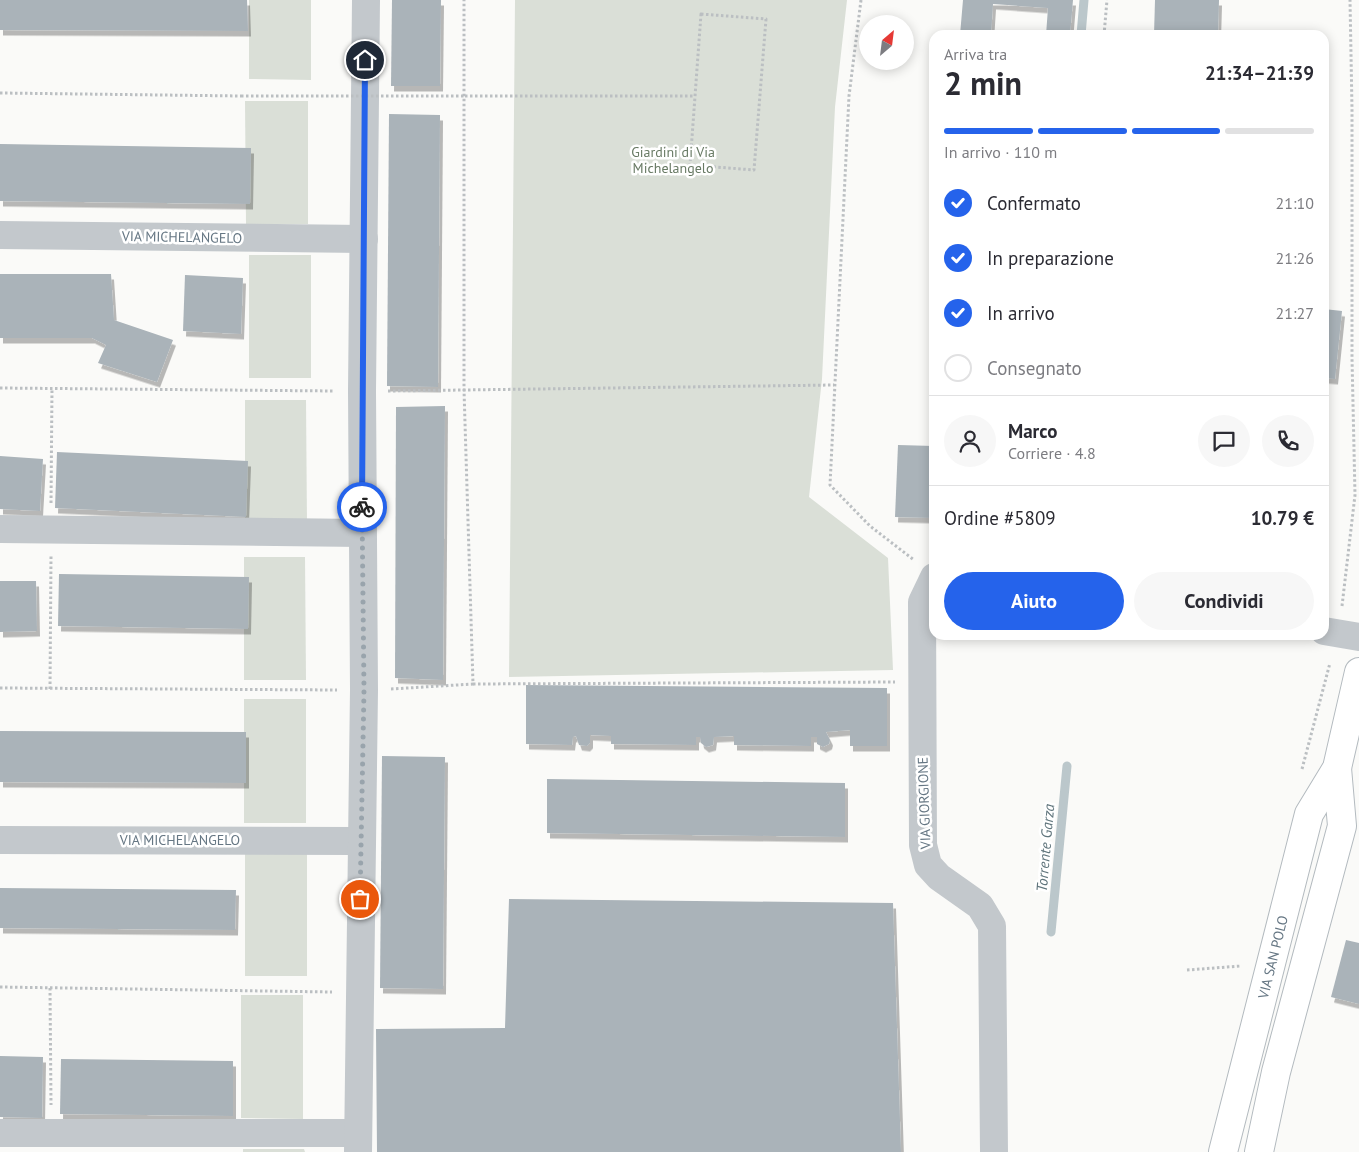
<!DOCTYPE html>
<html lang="it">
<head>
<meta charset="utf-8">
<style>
  :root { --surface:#fff; --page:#f7f7f7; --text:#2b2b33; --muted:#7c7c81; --line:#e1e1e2; --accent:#2563eb }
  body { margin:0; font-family:"PT Sans",sans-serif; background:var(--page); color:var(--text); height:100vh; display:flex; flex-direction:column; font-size:19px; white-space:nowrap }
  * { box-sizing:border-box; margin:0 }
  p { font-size:16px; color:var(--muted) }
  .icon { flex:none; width:28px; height:28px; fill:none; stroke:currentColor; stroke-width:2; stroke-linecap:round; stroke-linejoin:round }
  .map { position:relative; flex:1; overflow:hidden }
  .panel { position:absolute; left:929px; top:30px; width:400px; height:610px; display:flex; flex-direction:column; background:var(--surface); border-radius:15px; box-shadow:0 2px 12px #0003 }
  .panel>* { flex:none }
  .needle { width:32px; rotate:28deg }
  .buttons { position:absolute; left:859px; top:15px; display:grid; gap:10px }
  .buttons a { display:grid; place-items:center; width:55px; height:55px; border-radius:50%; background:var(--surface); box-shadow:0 2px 12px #0003; font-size:25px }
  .pin { position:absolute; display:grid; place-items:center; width:42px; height:42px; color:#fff; margin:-21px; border:2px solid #fff; border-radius:50%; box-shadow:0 1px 5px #0007 }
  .courier { position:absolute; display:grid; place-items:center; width:50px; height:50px; margin:-25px; border:4px solid #2563eb; border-radius:50%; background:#fff; color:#222; box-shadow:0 1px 6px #0007 }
  .summary em { font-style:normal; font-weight:800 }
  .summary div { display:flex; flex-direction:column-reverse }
  .summary { display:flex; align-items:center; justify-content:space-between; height:85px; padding:0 15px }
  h1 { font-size:32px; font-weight:800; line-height:38px }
  .bar { display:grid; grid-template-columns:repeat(4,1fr); gap:8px 5px; align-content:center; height:60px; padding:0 15px }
  .bar i { height:6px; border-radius:4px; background:var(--line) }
  .bar .selected { background:var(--accent) }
  .bar p { grid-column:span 4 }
  .line { display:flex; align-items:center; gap:12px; padding:0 15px; border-top:1px solid var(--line) }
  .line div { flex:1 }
  .round { display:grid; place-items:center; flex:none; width:52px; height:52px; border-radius:26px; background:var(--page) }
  ol { padding:0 15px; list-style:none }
  li { display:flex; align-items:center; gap:15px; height:55px }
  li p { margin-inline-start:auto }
  li .icon { padding:5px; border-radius:50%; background:var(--accent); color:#fff; stroke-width:4 }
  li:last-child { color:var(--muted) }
  li i { width:28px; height:28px; border:2px solid var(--line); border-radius:50% }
  .primary-button { display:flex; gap:10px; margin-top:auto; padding:10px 15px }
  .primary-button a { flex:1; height:58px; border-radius:30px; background:var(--accent); color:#fff; font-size:20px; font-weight:800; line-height:58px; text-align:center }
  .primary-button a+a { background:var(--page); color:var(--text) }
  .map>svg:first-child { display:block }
  .green { fill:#dadfd7 }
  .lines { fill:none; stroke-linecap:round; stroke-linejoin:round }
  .stream { stroke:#bbc7cb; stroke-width:9 }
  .building { fill:#aab3b9; filter:url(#shadow) }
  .secondary-casing { stroke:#b3babf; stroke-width:30 }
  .path { stroke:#bbbfc2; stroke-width:3; stroke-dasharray:2.5 2.5; stroke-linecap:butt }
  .street { stroke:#c3c8cc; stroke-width:28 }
  .secondary { stroke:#fff; stroke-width:28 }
  .path-bridge { stroke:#bbbfc2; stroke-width:3; stroke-dasharray:2.5 2.5; stroke-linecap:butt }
  .done { stroke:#99a4ac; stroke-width:5; stroke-dasharray:0 9 }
  .route { stroke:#2563eb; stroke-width:6 }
  .labels { text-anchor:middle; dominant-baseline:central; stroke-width:5; stroke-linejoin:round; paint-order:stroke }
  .park-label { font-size:14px; fill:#687a64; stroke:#fff }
  .street-label { font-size:14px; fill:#657683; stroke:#fff }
  .water-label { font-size:15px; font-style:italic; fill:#60757c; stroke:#fff }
</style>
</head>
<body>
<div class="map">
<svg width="1359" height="1152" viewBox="0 0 1359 1152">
  <defs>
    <filter id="shadow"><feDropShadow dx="3" dy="5.5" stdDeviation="0" flood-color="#0004"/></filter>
  </defs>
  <rect width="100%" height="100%" fill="#fafaf8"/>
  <!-- green -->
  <g class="green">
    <path d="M249,0H311V80L249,79Z"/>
    <path d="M515,0H847L835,107L822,379L809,497L888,558L893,670L509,677Z"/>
    <path d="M245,101H308V224H246Z"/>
    <rect x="249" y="255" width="62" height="123"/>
    <path d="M245,400H306L307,524H245Z"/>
    <path d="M244,557H305L306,680H244Z"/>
    <rect x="244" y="699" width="62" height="124"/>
    <rect x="245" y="852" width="62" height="124"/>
    <path d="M241,995H303V1119L241,1118Z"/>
    <path d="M243,1149H304L305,1152H243Z"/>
  </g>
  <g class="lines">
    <!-- stream -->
    <g class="stream">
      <path d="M1081,35L1084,0"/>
      <path d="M1051,932L1067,766"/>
    </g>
  </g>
  <!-- building -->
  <g class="building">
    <path d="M0,0H247L248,31L0,30Z"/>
    <path d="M392,0H441L440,86H391Z"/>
    <path d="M963,0H1073L1070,35H1046L1048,8L993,4L991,35H960Z"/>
    <path d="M1155,0H1219L1218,35H1154Z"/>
    <path d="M389,114L440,115L438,387L387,386Z"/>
    <path d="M0,144L251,148L250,204L0,201Z"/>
    <path d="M0,274H111L114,320L173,340L157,382L98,363L106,345L92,338H0Z"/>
    <path d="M185,275L243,278L241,334L183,331Z"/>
    <path d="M1324,309L1342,311L1335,379L1324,378Z"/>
    <path d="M445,406L443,680L395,678L396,407Z"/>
    <path d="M898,445L934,446V518L895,517Z"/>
    <path d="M57,452L248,461L246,517L55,508Z"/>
    <path d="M0,456L43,459L40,511L0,509Z"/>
    <path d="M59,574L249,577L248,629L58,626Z"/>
    <path d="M0,581H36L37,631L0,632Z"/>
    <path d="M526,685L887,688V746H850V730L826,732L830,740L829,744L823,747L817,744V737H811V746L734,745V736L714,737L713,745L706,747L701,743L700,737H696V745L611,744V736L590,735V743L587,746L579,745L576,736L573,737L572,745L526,744Z"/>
    <path d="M0,731L246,732V783L0,782Z"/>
    <path d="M382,756L445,757L443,989L380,988Z"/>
    <path d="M547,779L845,783V837L547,833Z"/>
    <path d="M0,888L236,890L235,930L0,928Z"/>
    <path d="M509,899L893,903L901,1152H377L376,1029L505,1028Z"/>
    <path d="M1346,940L1359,943V1004L1331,997Z"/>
    <path d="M0,1056L43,1057L42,1118L0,1117Z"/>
    <path d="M61,1059L233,1061V1116L60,1114Z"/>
  </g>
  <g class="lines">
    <defs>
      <g id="secondary">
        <path d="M1223,1152L1309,814L1337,768L1359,672"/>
        <path d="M1259,1152L1276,1072L1342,826L1337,768"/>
      </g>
    </defs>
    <!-- secondary casing -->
    <use href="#secondary" class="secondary-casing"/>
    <!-- path -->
    <g class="path">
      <path d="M861,0L849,96L830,485L870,526L914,560"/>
      <path d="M701,14L766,19L754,170L690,165Z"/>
      <path d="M1104,35L1107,0"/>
      <path d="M0,93L241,96"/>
      <path d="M465,96H695"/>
      <path d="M0,388L334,391"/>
      <path d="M388,391L834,385"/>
      <path d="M51,503L52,388"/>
      <path d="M1342,606L1355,495L1352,358V109L1350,0"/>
      <path d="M473,684L895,682"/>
      <path d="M0,688L337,690"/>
      <path d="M50,689L51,556"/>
      <path d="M391,689L473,684L464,390V0"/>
      <path d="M1302,769L1330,663"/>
      <path d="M1187,970L1241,966"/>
      <path d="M0,987L332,992"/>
      <path d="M50,988L51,1105"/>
    </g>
    <!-- street -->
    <g class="street">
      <path d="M0,235L364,239"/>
      <path d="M0,529L362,533"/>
      <path d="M934,577L922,602L923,845L928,865L939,877L980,906L992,926L994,1152"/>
      <path d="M1324,631L1359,637"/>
      <path d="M0,840L360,841"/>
      <path d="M0,1133H358"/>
      <path d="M358,1152L364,690L362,391L366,0"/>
    </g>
    <!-- secondary -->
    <use href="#secondary" class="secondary"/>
    <!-- path-bridge -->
    <path class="path-bridge" d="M241,96H465"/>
  </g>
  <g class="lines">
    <!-- done -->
    <path class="done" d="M360,899L364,690L362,507"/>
    <!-- route -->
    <path class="route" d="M362,507L365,60"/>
  </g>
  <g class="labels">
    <!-- park labels -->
    <g class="park-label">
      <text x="673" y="152">Giardini di Via<tspan x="673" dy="16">Michelangelo</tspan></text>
    </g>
    <!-- street labels -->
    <g class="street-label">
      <text transform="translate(182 237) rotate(1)">VIA MICHELANGELO</text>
      <text transform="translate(924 803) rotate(-92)">VIA GIORGIONE</text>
      <text x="180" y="840">VIA MICHELANGELO</text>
      <text transform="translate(1273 957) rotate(-76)">VIA SAN POLO</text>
    </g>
    <!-- water labels -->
    <g class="water-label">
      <text transform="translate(1045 848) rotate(-85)">Torrente Garza</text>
    </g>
  </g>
</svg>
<div class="buttons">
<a><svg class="needle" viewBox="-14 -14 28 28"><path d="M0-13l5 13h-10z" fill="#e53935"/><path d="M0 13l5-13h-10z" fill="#7c7c81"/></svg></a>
</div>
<div class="pin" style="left:360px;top:899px;background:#ea580c"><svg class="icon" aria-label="bag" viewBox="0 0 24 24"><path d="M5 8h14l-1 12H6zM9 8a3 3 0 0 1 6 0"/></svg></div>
<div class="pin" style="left:365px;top:60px;background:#1f2937"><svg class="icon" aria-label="home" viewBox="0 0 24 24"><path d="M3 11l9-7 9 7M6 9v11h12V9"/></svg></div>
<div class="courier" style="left:362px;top:507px"><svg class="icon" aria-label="bike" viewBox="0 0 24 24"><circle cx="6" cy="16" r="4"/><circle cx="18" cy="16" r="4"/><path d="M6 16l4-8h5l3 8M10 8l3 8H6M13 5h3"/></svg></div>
<section class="panel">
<div class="summary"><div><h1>2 min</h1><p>Arriva tra</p></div><em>21:34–21:39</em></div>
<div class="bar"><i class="selected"></i><i class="selected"></i><i class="selected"></i><i></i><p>In arrivo · 110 m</p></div>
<ol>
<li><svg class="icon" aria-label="check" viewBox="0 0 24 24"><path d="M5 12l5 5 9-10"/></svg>Confermato<p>21:10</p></li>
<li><svg class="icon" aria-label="check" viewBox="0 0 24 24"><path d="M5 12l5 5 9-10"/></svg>In preparazione<p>21:26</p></li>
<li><svg class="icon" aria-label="check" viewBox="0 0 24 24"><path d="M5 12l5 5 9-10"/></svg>In arrivo<p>21:27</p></li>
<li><i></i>Consegnato</li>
</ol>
<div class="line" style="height:90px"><a class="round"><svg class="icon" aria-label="person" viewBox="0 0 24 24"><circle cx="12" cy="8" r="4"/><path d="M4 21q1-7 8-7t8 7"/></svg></a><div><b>Marco</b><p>Corriere · 4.8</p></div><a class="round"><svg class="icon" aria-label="chat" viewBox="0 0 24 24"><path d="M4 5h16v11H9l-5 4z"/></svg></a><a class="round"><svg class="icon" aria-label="phone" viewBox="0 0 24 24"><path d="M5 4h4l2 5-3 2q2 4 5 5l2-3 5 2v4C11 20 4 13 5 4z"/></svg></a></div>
<div class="line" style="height:65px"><div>Ordine #5809</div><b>10.79 €</b></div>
<div class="primary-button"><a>Aiuto</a><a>Condividi</a></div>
</section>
</div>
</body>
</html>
